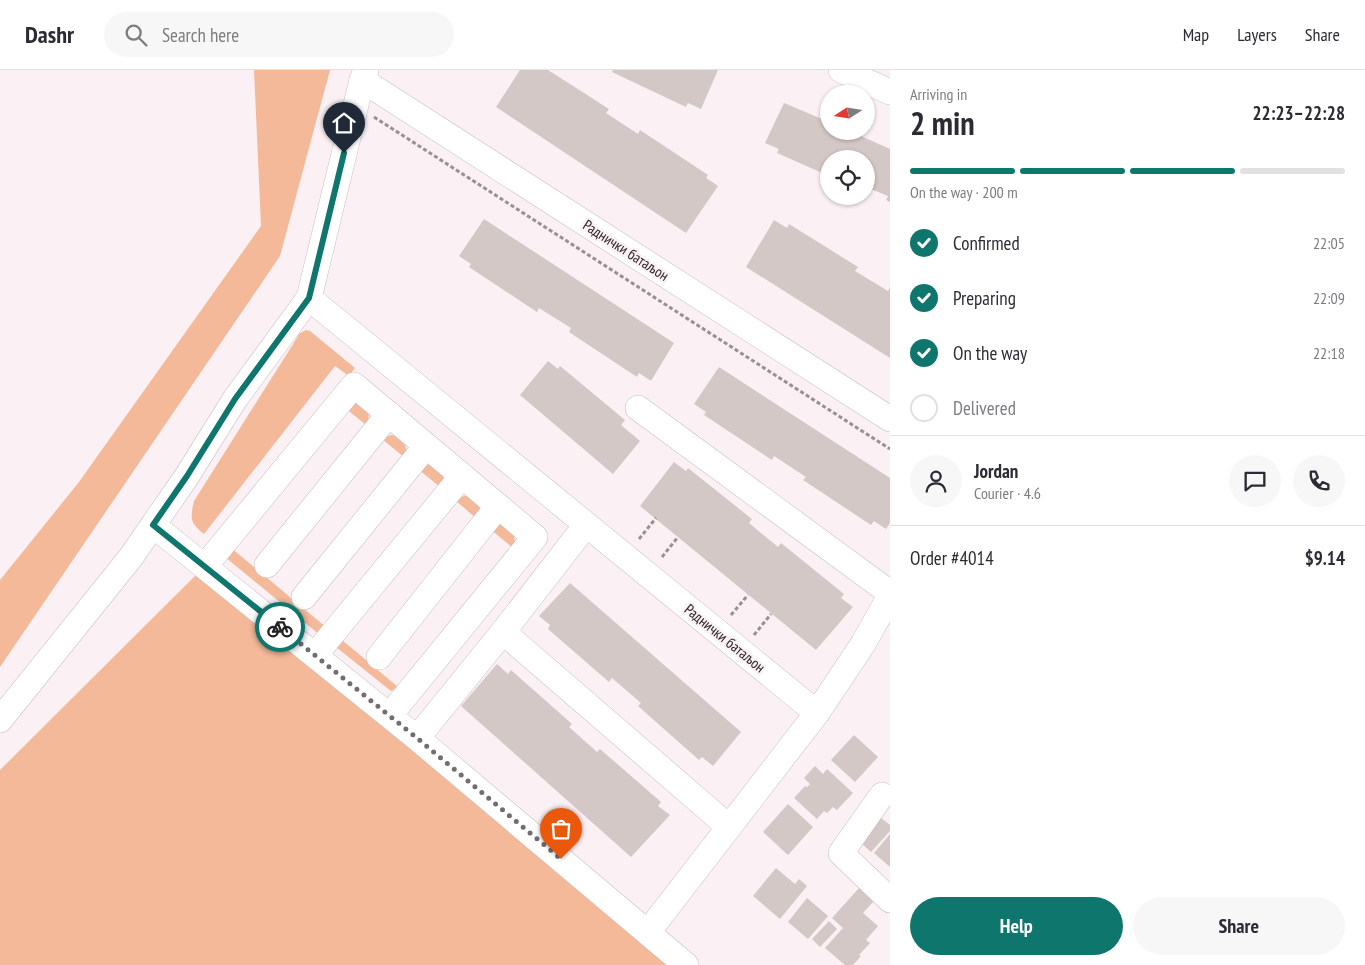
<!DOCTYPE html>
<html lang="en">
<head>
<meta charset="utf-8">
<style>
  :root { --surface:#fff; --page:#f7f7f7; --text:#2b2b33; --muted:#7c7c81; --line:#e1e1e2; --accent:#0f766e }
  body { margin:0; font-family:"PT Sans Narrow",sans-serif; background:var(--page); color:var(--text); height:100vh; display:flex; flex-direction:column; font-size:19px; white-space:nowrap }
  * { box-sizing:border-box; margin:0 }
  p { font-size:16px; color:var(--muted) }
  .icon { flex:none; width:28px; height:28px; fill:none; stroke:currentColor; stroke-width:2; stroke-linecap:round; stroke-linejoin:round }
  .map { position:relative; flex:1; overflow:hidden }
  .panel { display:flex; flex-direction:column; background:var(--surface); width:475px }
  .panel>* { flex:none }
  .needle { width:32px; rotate:258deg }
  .fabs { position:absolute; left:820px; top:15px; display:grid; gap:10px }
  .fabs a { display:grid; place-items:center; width:55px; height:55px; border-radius:50%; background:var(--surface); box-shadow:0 1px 4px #0004; font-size:25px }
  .pin { position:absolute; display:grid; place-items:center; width:42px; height:42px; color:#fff; margin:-51px -21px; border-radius:50% 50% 50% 0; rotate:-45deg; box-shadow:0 0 5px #0007 }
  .pin .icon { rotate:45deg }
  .courier { position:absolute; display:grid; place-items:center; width:50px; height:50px; margin:-25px; border:4px solid #0f766e; border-radius:50%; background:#fff; color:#222; box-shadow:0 1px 6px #0007 }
  .summary em { font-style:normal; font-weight:800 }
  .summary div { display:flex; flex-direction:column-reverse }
  .summary { display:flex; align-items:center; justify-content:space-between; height:85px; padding:0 20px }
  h1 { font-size:32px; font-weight:800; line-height:38px }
  .bar { display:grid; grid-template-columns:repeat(4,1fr); gap:8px 5px; align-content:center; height:60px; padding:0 20px }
  .bar i { height:6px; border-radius:4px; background:var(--line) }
  .bar .active { background:var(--accent) }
  .bar p { grid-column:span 4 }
  .line { display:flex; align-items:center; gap:12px; padding:0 20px; border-top:1px solid var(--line) }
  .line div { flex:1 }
  .round { display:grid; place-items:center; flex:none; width:52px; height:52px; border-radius:26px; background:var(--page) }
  ol { padding:0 20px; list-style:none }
  li { display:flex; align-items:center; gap:15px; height:55px }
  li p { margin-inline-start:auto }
  li .icon { padding:5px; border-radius:50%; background:var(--accent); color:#fff; stroke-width:4 }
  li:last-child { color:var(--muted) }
  li i { width:28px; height:28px; border:2px solid var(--line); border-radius:50% }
  .cta { display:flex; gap:10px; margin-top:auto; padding:10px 20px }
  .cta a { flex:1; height:58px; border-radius:30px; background:var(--accent); color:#fff; font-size:20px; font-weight:800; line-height:58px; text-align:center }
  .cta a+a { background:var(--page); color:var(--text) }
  header { display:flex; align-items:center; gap:30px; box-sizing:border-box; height:70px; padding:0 25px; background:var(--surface); border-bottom:1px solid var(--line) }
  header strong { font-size:24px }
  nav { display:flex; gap:28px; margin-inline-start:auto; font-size:18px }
  .search { width:350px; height:45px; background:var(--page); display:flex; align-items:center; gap:12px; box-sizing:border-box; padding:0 18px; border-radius:28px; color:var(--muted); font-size:19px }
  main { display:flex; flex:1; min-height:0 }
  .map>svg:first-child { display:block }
  .green { fill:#f4b999 }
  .building { fill:#d3c8c6 }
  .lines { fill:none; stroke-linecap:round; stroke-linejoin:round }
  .minor-casing { stroke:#c9bec0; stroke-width:26 }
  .path { stroke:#989092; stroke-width:3; stroke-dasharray:4 2.5; stroke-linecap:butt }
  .minor { stroke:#fff; stroke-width:25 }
  .done { stroke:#736d6e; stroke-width:5; stroke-dasharray:0 9 }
  .route { stroke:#0f766e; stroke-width:6 }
  .labels { text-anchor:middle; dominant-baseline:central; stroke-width:5; stroke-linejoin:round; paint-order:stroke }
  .street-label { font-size:15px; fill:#2a2627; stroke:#fbf0f3 }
</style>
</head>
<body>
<header>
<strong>Dashr</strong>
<div class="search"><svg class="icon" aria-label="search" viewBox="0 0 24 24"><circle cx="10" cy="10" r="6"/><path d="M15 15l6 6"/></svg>Search here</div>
<nav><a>Map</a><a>Layers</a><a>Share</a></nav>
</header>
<main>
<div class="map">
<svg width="890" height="895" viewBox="0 0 890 895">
  <rect width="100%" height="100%" fill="#fbf0f3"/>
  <!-- green -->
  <g class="green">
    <path d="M254,0H330L280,186L0,597V510L79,412L261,156Z"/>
    <path d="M306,260L310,261L355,298L349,306L335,296L204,464C190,453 190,448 194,431L300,263Z"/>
    <path d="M353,333H358L369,343L368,352L366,355L344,337Z"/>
    <path d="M391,365C402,366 410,377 404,387L382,369Z"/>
    <path d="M427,395H432L443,405V413L440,417L418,399Z"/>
    <path d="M464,426H469L480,435V440L477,449L455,430Z"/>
    <path d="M499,455H504L514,465L515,474L513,478L490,459Z"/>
    <path d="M231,478L242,487L327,558L320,565L225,487Z"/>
    <path d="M205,496L686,895H0V700Z"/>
    <path d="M342,570L398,617L391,621L336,577Z"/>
  </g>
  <!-- building -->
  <g class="building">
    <path d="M520,0H548L609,39L606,43L638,64L640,60L708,105L706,108L718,116L686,163L496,37Z"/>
    <path d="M613,0H718L701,39L688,33L686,37L612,2Z"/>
    <path d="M784,33L829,52V61H850L890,79V132L886,130L888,126L866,117V89H829V106L777,83L779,79L765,73Z"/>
    <path d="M484,149L674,273L651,311L639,303L637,307L569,262L571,258L539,238L537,242L469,197L471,194L459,186Z"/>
    <path d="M774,150L787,158L789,154L858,197L855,201L888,221L890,217V288L746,197Z"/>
    <path d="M548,291L558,299L560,296L625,350L621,355L640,371L613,404L520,325Z"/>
    <path d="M719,297L890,408V453L886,459L874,451L871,455L803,410L806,407L774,386L772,390L704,345L706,342L694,334Z"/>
    <path d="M674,392L686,401L688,398L752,449L749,453L778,477L781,473L844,524L841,528L853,537L816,580L640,436Z"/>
    <path d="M570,513L741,662L713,696L702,687L699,690L638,636L641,633L612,608L609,612L548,559L550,555L539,546Z"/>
    <path d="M497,594L508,604L511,600L572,654L569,657L597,682L600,679L661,732L658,736L670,745L631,787L461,636Z"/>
    <path d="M854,665L878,687L855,712L831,690Z"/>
    <path d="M815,696L823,704L827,699L853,723L837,740L833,737L827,743L824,741L817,749L794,728L805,716L807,717L810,714L804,708Z"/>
    <path d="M788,734L813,757L788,785L763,762Z"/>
    <path d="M881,748L890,755V761L871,782L860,772Z"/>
    <path d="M890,764V797L874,783Z"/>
    <path d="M776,798L795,814L799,809L807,816L780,849L753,826Z"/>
    <path d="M859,818L874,831L863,843L878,856L866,870L870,873L859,885L861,886L853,895H845L825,878L843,858L832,848Z"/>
    <path d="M807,828L828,846L808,869L788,852Z"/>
    <path d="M829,851L837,859L820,877L812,869Z"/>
  </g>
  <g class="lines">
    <defs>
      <g id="minor">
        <path d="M841,0L890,22"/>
        <path d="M362,10L890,349"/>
        <path d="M309,228L817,643"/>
        <path d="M638,338L890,523"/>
        <path d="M153,455L417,668L686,895"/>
        <path d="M267,495L389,344"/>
        <path d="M205,496L354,315L535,467L390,645"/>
        <path d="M304,527L426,376"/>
        <path d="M503,562L729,757"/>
        <path d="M315,585L462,406"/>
        <path d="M379,587L498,436"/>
        <path d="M0,650L131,487L187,406L235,329L309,228L362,10L366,0"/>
        <path d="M417,668L503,562L586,455"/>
        <path d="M882,725L841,783L890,830"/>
        <path d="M648,862L817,643L863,574L890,526"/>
      </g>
    </defs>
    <!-- minor casing -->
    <use href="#minor" class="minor-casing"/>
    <!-- path -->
    <g class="path">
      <path d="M374,47L890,379"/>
      <path d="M639,469L656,448"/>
      <path d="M662,487L678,467"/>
      <path d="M731,545L748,525"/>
      <path d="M754,565L771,544"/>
    </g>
    <!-- minor -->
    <use href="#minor" class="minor"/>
  </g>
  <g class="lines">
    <!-- done -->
    <path class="done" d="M280,557L417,668L561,789"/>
    <!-- route -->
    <path class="route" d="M280,557L153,455L187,406L235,329L309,228L344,83"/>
  </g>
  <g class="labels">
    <!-- street labels -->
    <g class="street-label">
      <text transform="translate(626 180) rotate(33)">Раднички батаљон</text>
      <text transform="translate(725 568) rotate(39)">Раднички батаљон</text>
    </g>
  </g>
</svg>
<div class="fabs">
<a><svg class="needle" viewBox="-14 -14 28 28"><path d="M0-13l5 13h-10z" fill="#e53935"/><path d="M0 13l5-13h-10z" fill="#7c7c81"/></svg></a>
<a><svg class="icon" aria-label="locate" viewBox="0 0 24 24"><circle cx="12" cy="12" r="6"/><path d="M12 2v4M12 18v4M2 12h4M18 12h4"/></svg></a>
</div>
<div class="pin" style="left:561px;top:789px;background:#ea580c"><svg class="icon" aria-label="bag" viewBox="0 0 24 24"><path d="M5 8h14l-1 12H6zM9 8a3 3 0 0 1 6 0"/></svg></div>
<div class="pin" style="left:344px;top:83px;background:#1f2937"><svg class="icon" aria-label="home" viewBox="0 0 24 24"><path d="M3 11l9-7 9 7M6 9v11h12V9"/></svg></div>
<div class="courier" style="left:280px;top:557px"><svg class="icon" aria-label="bike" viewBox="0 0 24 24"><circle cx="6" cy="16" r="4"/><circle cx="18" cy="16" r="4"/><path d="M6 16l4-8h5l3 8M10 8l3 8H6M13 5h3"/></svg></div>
</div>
<section class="panel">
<div class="summary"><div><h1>2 min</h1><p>Arriving in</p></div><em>22:23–22:28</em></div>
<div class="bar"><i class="active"></i><i class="active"></i><i class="active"></i><i></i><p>On the way · 200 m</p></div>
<ol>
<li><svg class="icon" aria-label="check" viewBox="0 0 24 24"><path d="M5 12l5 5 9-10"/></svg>Confirmed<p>22:05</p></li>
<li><svg class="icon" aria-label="check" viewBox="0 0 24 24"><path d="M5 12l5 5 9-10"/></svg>Preparing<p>22:09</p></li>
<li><svg class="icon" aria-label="check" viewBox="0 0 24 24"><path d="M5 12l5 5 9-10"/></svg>On the way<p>22:18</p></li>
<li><i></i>Delivered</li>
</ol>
<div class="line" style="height:90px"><a class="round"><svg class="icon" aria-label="person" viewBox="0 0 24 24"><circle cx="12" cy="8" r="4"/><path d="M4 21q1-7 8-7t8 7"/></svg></a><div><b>Jordan</b><p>Courier · 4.6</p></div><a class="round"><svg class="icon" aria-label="chat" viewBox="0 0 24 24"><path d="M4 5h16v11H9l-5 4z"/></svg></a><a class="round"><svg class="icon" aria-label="phone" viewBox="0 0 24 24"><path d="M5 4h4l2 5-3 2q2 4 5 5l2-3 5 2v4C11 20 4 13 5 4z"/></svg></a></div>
<div class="line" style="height:65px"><div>Order #4014</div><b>$9.14</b></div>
<div class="cta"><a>Help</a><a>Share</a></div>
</section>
</main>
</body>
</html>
